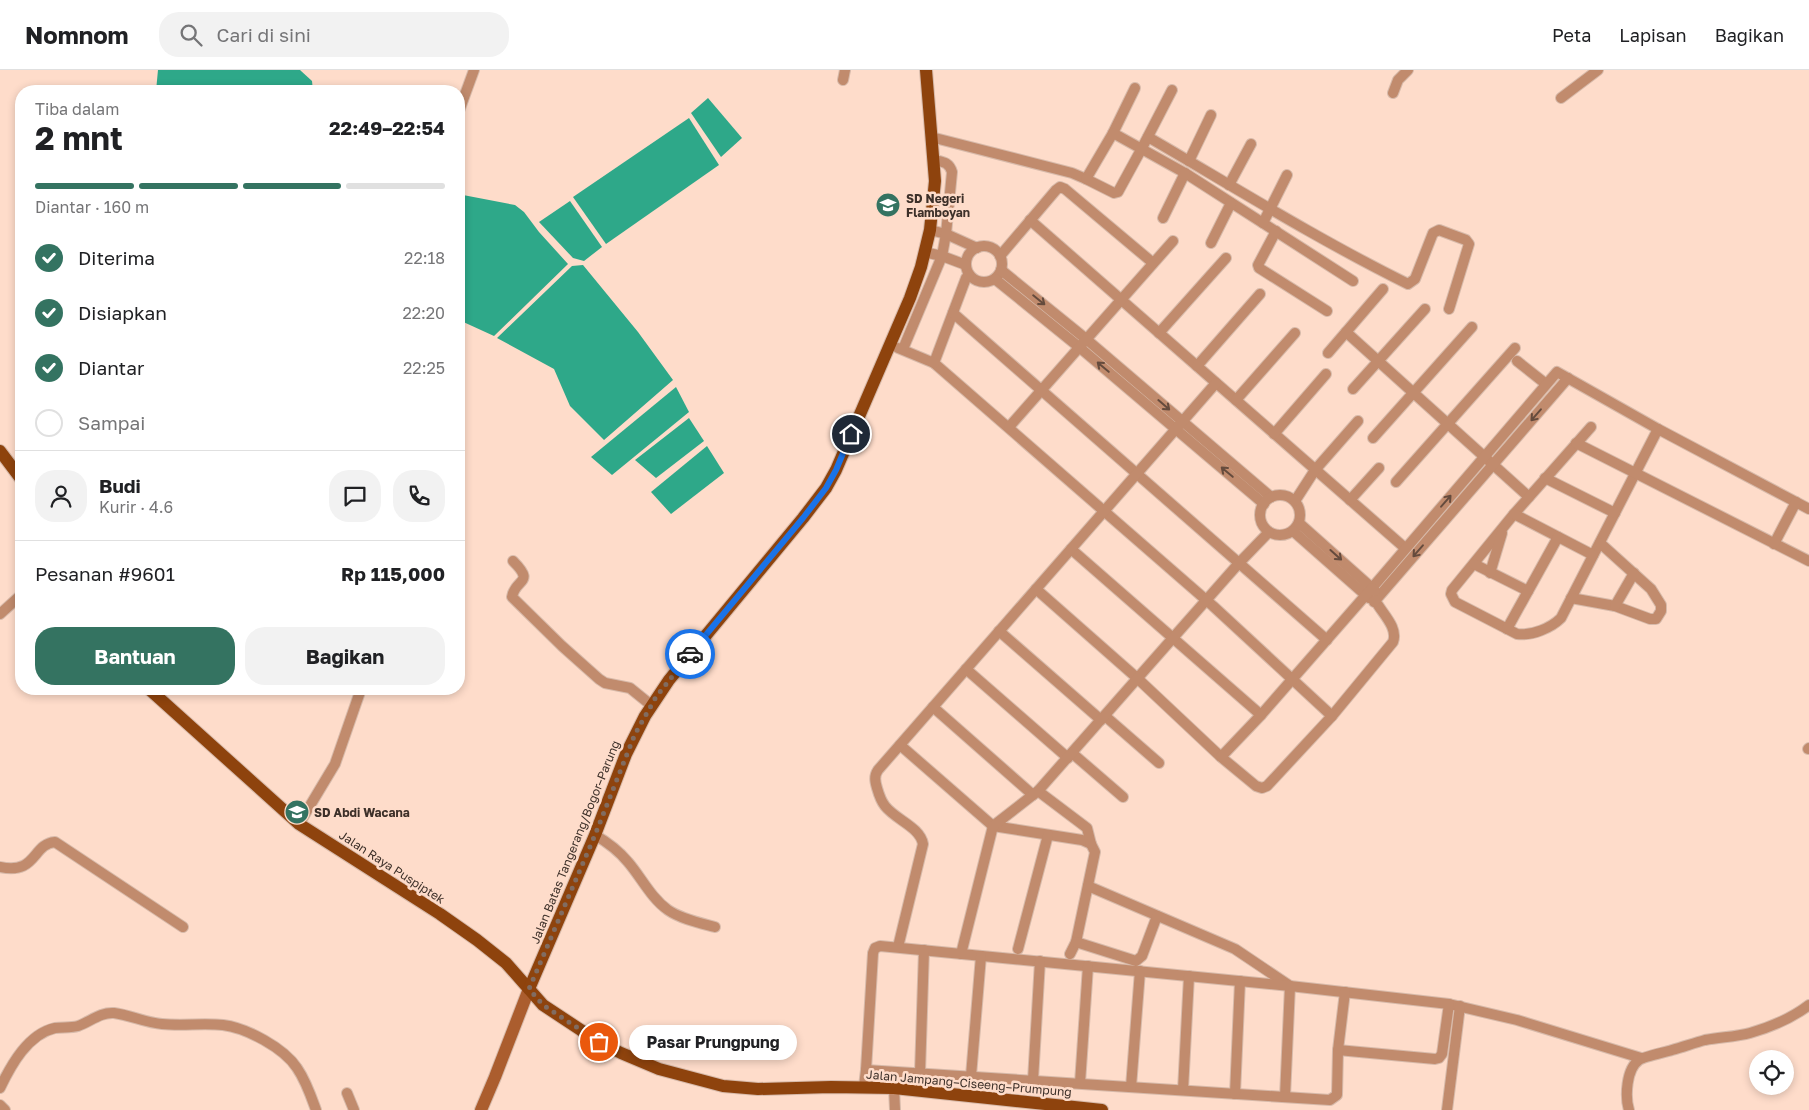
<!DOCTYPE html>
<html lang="id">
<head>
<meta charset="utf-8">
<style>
  :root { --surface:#fff; --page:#f2f2f2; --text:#202124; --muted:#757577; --line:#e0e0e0; --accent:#347361 }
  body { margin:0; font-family:"Golos Text",sans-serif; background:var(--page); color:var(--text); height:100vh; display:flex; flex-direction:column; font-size:19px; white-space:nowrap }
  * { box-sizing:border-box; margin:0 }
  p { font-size:16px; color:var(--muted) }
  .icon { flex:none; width:28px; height:28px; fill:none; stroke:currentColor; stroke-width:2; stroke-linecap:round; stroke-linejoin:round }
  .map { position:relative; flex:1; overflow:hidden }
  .details { position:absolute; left:15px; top:15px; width:450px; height:610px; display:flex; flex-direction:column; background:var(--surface); border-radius:20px; box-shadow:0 2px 8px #0003 }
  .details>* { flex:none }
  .fabs { position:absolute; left:1749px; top:980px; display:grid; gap:10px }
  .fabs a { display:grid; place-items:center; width:45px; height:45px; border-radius:50%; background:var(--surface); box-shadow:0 2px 8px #0003; font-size:25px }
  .pin { position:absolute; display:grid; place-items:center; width:42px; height:42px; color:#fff; margin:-21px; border:2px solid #fff; border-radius:50%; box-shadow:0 1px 5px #0007 }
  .courier { position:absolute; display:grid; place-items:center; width:50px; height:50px; margin:-25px; border:4px solid #1a73e8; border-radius:50%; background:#fff; color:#222; box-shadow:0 1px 6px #0007 }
  .bubble { position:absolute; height:35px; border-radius:18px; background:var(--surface); box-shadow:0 2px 8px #0003; font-size:16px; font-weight:700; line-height:35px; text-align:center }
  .headline em { font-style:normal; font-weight:700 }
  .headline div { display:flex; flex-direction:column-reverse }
  .headline { display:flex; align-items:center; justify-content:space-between; height:85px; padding:0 20px }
  h1 { font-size:32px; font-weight:700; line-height:38px }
  .bar { display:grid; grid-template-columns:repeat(4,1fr); gap:8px 5px; align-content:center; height:60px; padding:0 20px }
  .bar i { height:6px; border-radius:4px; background:var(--line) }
  .bar .current { background:var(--accent) }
  .bar p { grid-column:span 4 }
  .line { display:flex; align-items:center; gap:12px; padding:0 20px; border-top:1px solid var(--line) }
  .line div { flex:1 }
  .round { display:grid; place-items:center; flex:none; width:52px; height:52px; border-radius:20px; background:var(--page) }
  ol { padding:0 20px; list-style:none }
  li { display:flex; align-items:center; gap:15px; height:55px }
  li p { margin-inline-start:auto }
  li .icon { padding:5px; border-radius:50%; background:var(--accent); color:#fff; stroke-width:4 }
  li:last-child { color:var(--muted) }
  li i { width:28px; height:28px; border:2px solid var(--line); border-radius:50% }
  .primary-button { display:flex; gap:10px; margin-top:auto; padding:10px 20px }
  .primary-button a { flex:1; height:58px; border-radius:20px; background:var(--accent); color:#fff; font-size:20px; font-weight:700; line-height:58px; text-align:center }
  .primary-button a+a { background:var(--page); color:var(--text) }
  header { display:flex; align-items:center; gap:30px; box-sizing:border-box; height:70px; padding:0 25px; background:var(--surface); border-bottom:1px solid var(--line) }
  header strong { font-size:24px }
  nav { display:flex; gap:28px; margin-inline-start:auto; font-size:18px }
  .search { width:350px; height:45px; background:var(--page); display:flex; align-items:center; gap:12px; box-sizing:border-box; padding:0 18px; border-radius:20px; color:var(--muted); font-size:19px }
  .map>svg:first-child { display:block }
  .water { fill:#2ea889 }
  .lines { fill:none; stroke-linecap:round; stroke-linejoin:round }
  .street-casing { stroke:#d7baaa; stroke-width:12 }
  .secondary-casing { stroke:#d7baaa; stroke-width:14 }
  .primary-casing { stroke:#d7baaa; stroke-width:14 }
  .street { stroke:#c18b6d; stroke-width:10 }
  .secondary { stroke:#ab5d2e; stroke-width:12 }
  .primary { stroke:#8e430d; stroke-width:12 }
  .oneway { stroke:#654b3d }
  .done { stroke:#816c61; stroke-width:5; stroke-dasharray:0 9 }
  .route { stroke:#1a73e8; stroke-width:6 }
  .labels { text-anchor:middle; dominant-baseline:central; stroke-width:5; stroke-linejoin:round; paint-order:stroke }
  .poi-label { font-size:12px; font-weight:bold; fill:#3d3029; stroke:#fedcca; text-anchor:start }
  .street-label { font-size:12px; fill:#3d3029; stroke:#fedcca }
</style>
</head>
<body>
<header>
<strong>Nomnom</strong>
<div class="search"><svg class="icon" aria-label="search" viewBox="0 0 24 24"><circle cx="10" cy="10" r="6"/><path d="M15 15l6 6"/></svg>Cari di sini</div>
<nav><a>Peta</a><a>Lapisan</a><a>Bagikan</a></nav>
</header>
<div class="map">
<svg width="1809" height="1040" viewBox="0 0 1809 1040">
  <rect width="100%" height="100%" fill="#fedcca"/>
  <!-- water -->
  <g class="water">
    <path d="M158,0H300L312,11L313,21H156Z"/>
    <path d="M708,28L742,68L721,87L691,43Z"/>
    <path d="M689,48L719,95L606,174L573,127Z"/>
    <path d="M463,125L515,135L524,142L539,162L568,194L494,266L459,250V134Z"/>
    <path d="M570,131L602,177L584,191L573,188L539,152Z"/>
    <path d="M583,195L638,262L673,310L604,370L570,336L554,299L497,268L572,196Z"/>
    <path d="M676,317L689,342L612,405L591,387Z"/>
    <path d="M689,348L704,371L656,408L635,390Z"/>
    <path d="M707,376L724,403L671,444L651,422Z"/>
  </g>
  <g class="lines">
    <defs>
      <g id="street">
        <path d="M843,10L845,0"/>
        <path d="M1393,23L1398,10L1408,0"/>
        <path d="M1561,28L1598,0"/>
        <path d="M459,41L474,0"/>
        <path d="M1113,63L1135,18"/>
        <path d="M931,67L1072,103L1086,109L1113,63L1185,103L1353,211"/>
        <path d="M1148,67C1234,117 1319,170 1408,214L1415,209L1433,163L1439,160L1466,170L1469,174L1449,239"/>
        <path d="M1189,91L1211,45"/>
        <path d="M1086,109L1114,123L1118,122L1142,78L1172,20"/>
        <path d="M1229,115L1251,74"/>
        <path d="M1163,148L1185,103"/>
        <path d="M1030,150L1405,478"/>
        <path d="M1263,153L1287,105"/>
        <path d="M930,160L946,164L977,178"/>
        <path d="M1276,161L1258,195L1259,198L1327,241"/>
        <path d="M1211,173L1231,133"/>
        <circle cx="984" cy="194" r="18"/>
        <path d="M924,182L942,186L966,195"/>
        <path d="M1000,186L1056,120L1060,117L1065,119L1153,193"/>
        <path d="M1001,200L1086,269L1271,427"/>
        <path d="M969,205L966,208L934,293L1213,536L1332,646"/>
        <path d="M995,209L1079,277L1264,434"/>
        <path d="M953,243L1327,570"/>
        <path d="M1346,262L1529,427"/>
        <path d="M1159,263L1226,188"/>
        <path d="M898,278L934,293"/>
        <path d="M903,279L942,186L946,164L952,102C949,92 943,92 934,90"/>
        <path d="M1328,283L1383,219"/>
        <path d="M1517,291L1546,314"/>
        <path d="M1197,296L1260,224"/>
        <path d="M1353,319L1425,239"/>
        <path d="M1236,330L1295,263"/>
        <path d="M1009,357L1173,171"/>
        <path d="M1591,357L1514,444L1452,520L1451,524L1455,532L1517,564C1532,566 1551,558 1561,548L1658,359"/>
        <path d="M1274,364L1326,304"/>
        <path d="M1373,368L1472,257"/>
        <path d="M1576,373L1809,491"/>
        <path d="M1545,408L1615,443"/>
        <path d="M1396,412L1515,278"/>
        <circle cx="1280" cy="445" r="20"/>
        <path d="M1350,430L1379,398"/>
        <path d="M1295,431L1315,400L1358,351"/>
        <path d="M1514,444L1593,485"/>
        <path d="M1299,453L1372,518L1557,302L1658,359L1809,439"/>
        <path d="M1293,461L1369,528"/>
        <path d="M1774,474L1796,432"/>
        <path d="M1071,479L1261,645"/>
        <path d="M513,491C536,514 515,508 512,527L562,576L599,609L605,613L630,618L651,635"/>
        <path d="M1474,494L1528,521"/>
        <path d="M1490,503L1502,463"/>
        <path d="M1036,519L1137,608L1221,687L1256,716L1262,718L1267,716L1332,646L1393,572C1398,559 1385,546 1378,535"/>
        <path d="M1571,528L1615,536L1650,549H1656L1661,541V535L1651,519L1600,473"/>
        <path d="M1374,532L1568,308"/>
        <path d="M1615,536L1634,503"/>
        <path d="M0,544L21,525"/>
        <path d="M1507,559L1558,467"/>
        <path d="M999,561L1101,650"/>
        <path d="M966,599L1068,688"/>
        <path d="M933,637L1033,725"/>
        <path d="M1105,646L1159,693"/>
        <path d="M900,675L993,756L1082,770L1091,774L1095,782L1076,872L1070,884"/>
        <path d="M1808,679L1809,678"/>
        <path d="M1072,683L1123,727"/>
        <path d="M1221,687L1261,645L1372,518L1375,521"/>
        <path d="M1038,721L1087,758L1091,774"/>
        <path d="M299,754L335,694L361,619"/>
        <path d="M595,765C607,772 619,781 628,792C641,807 651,828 668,840C681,849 700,853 715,857"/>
        <path d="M0,797C37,805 32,774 55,772L183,857"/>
        <path d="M1088,816L1235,879L1290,916L1285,1027"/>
        <path d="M1076,872L1136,891L1142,886L1157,846"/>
        <path d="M898,877L923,774C920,757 896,750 885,736C881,731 879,725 877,718C875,711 874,706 878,700L1216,313"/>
        <path d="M1018,879L1048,765"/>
        <path d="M961,884L993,756L1038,721L1239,493L1269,462"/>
        <path d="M1449,934L1517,950L1641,988"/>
        <path d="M866,1000L873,883L875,878L880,876L1290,916L1449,934L1442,984L1439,988L1435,989L1338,980"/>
        <path d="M920,1003L924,880"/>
        <path d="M971,1006L981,886"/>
        <path d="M1033,1010L1040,891"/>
        <path d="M1080,1013L1088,896"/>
        <path d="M864,1016L866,1000L1330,1030L1337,1025L1338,980L1345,922"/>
        <path d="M1131,1017L1140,901"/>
        <path d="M0,1018C11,995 28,964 55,958C63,957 71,958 78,956C90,952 100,942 114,943C130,945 146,953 162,954C182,956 203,953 223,955C247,958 284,978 297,998C306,1011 311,1026 316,1040"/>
        <path d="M894,1018L895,1040"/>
        <path d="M1183,1020L1189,906"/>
        <path d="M347,1023L354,1040"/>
        <path d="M1235,1024L1240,911"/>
        <path d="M0,1035L5,1040"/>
        <path d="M1447,1040L1460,936"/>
        <path d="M1629,1040C1625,1027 1626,999 1639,990C1643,987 1666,982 1672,980C1683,977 1694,973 1705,970C1720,967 1736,967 1750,963C1771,957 1792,948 1809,935"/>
      </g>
      <path id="secondary" d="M481,1040L495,1007L529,919"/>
      <g id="primary">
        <path d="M0,381L21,409"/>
        <path d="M149,619L299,754L440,844L477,870L506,893L543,935L599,972L621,983L659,999L723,1016L758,1019L831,1017L894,1018L1102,1040"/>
        <path d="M529,919L595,765L626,684L645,646L669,610L803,448L826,418L836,400L910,228L921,197L930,160L935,111L926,0"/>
      </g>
    </defs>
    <!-- street casing -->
    <use href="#street" class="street-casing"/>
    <!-- secondary casing -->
    <use href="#secondary" class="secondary-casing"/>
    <!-- primary casing -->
    <use href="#primary" class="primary-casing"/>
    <!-- street -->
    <use href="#street" class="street"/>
    <!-- secondary -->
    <use href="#secondary" class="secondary"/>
    <!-- primary -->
    <use href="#primary" class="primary"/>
  </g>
  <!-- one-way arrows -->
  <defs><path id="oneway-shaft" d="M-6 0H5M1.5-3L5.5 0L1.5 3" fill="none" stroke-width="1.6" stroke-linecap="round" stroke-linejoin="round" transform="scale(1.25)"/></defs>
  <g class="oneway">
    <use href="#oneway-shaft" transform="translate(1039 230) rotate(39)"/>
    <use href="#oneway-shaft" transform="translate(1103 297) rotate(-140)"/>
    <use href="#oneway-shaft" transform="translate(1164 335) rotate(41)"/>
    <use href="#oneway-shaft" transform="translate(1536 345) rotate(131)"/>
    <use href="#oneway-shaft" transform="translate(1227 402) rotate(-140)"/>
    <use href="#oneway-shaft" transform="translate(1446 431) rotate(-49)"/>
    <use href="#oneway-shaft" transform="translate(1418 481) rotate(131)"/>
    <use href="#oneway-shaft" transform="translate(1336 485) rotate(42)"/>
  </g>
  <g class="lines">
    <!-- done -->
    <path class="done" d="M599,972L543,935L529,919L595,765L635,664L656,627L690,584"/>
    <!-- route -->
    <path class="route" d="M690,584L803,448L826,418L836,400L851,364"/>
  </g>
  <!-- icons -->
  <defs>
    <symbol id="school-disc" viewBox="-11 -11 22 22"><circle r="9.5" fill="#347361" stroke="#fedcca"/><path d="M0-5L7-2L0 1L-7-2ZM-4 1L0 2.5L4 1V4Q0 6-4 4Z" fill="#fff"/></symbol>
  </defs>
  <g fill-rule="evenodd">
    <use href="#school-disc" x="874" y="121" width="28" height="28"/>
    <use href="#school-disc" x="283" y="728" width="28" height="28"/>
  </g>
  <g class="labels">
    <!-- poi labels -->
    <g class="poi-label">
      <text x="906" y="128">SD Negeri<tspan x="906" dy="14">Flamboyan</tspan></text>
      <text x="314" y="742">SD Abdi Wacana</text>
    </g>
    <!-- street labels -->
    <g class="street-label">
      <text transform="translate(575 772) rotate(-68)">Jalan Batas Tangerang/Bogor–Parung</text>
      <text transform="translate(392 797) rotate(33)">Jalan Raya Puspiptek</text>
      <text transform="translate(969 1013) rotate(5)">Jalan Jampang–Ciseeng–Prumpung</text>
    </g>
  </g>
</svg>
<div class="fabs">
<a><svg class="icon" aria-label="locate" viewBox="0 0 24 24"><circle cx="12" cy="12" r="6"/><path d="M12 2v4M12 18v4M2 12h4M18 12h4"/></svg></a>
</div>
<div class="pin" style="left:599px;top:972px;background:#ea580c"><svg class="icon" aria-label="bag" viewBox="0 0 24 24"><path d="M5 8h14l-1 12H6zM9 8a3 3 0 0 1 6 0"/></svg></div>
<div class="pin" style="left:851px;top:364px;background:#1f2937"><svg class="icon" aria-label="home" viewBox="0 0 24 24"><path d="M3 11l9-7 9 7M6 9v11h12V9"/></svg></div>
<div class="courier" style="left:690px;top:584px"><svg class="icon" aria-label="car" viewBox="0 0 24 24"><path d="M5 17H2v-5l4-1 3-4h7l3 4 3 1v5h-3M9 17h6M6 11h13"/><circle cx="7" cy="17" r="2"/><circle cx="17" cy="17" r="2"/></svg></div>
<div class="bubble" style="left:629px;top:955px;width:168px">Pasar Prungpung</div>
<section class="details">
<div class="headline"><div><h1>2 mnt</h1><p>Tiba dalam</p></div><em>22:49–22:54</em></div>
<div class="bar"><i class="current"></i><i class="current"></i><i class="current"></i><i></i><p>Diantar · 160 m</p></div>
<ol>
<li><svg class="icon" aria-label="check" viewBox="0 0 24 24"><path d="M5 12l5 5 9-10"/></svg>Diterima<p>22:18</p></li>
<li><svg class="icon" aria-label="check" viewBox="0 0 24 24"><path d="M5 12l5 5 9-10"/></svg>Disiapkan<p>22:20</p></li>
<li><svg class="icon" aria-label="check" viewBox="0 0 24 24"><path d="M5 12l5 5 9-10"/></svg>Diantar<p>22:25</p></li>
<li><i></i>Sampai</li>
</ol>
<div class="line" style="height:90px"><a class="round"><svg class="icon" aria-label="person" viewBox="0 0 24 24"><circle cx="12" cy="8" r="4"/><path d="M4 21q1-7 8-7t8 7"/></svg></a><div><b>Budi</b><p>Kurir · 4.6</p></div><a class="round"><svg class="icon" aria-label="chat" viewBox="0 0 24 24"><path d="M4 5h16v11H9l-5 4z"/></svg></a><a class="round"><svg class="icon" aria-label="phone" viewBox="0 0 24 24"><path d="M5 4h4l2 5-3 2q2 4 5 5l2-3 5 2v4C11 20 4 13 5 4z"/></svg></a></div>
<div class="line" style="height:65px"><div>Pesanan #9601</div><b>Rp 115,000</b></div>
<div class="primary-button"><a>Bantuan</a><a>Bagikan</a></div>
</section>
</div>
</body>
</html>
